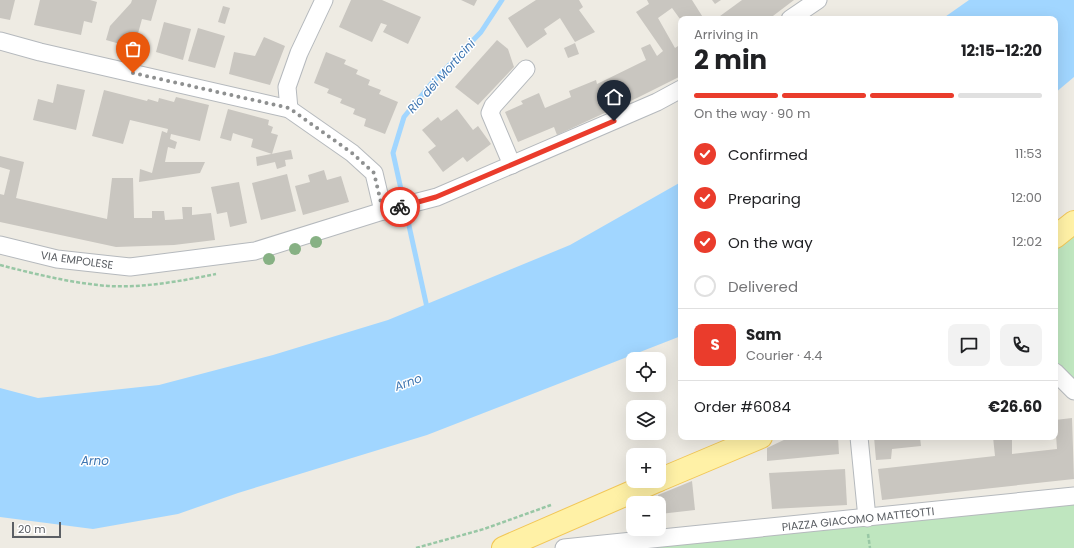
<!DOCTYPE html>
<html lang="en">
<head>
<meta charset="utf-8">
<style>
  :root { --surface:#fff; --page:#f2f2f2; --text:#202124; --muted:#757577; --line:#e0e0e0; --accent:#ea3c2c }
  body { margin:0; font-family:Poppins,sans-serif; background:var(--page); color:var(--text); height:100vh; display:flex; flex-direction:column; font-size:15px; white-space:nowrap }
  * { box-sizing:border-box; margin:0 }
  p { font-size:13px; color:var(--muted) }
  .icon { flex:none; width:22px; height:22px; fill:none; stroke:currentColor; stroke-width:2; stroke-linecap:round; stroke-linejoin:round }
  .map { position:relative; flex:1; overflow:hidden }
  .drawer { position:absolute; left:678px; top:16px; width:380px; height:424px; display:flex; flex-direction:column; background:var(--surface); border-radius:8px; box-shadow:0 4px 16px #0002 }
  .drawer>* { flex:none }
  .fabs { position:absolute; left:626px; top:352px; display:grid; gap:8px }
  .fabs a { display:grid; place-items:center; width:40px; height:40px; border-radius:8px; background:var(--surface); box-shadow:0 4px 16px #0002; font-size:20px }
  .scale { position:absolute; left:12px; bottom:10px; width:49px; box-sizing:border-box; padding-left:4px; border:2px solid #5b5f64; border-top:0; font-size:11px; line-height:14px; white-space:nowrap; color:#5b5f64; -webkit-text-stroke:3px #fff; paint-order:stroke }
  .pin { position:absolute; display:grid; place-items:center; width:34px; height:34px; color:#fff; margin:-41px -17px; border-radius:50% 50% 50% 0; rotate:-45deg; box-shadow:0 0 4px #0007 }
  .pin .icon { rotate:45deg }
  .courier { position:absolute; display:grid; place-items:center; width:40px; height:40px; margin:-20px; border:3px solid #ea3c2c; border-radius:50%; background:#fff; color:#222; box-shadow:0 1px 5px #0007 }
  .head em { font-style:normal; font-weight:700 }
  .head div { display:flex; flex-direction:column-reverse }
  .head { display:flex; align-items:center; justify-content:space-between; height:68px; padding:0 16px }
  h1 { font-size:26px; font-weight:700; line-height:30px }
  .bar { display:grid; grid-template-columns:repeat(4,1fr); gap:6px 4px; align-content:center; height:48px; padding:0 16px }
  .bar i { height:5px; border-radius:3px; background:var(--line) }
  .bar .selected { background:var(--accent) }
  .bar p { grid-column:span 4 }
  .line { display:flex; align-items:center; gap:10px; padding:0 16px; border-top:1px solid var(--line) }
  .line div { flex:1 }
  .round { display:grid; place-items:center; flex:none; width:42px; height:42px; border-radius:8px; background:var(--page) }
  ol { padding:0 16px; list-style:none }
  li { display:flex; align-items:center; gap:12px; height:44px }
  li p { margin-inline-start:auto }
  li .icon { padding:4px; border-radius:50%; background:var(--accent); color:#fff; stroke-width:4 }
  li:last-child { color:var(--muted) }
  li i { width:22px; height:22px; border:2px solid var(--line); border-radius:50% }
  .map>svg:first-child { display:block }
  .green { fill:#bfe6bf }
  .water { fill:#a1d6ff }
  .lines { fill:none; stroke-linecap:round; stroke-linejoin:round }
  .stream { stroke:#a1d6ff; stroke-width:5 }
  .building { fill:#c9c6c0 }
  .street-casing { stroke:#b5b9bd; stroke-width:19 }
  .primary-casing { stroke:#f2c757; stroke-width:24 }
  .path { stroke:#98c7a5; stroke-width:2.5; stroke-dasharray:4 2; stroke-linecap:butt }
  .street { stroke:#fff; stroke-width:17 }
  .primary { stroke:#fff1a6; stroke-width:22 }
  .tree { fill:#87b184 }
  .done { stroke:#8e9090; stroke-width:4; stroke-dasharray:0 7.2 }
  .route { stroke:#ea3c2c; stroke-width:5 }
  .labels { text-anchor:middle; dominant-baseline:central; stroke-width:3; stroke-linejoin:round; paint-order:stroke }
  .street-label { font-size:11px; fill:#5b5f64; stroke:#fff }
  .water-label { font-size:12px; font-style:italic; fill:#3e76b2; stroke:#fff }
</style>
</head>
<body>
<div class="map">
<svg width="1074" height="548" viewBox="0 0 1074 548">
  <rect width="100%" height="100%" fill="#eeebe3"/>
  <!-- green -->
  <g class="green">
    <path d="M1074,235V391L1055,372V248Z"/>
    <path d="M1074,496V548H564Z"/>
  </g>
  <!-- water -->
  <g class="water">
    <path d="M969,0H1074V77L1055,93V19H942Z"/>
    <path d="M681,182V336L427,435L238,493L178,514L93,529L0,517V388L38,398L159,385L273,355L388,320L570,245Z"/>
  </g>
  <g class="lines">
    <!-- stream -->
    <path class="stream" d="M428,312L393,153L404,117L431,84L481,32L502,0"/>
  </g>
  <!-- building -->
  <g class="building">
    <path d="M0,0H15L10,20L0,18Z"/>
    <path d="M40,0H90L97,2L92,23L84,21L81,35L34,25Z"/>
    <path d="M132,0H157L151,21L142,19L134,48L106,40L110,26L131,3Z"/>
    <path d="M351,0H382L421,17L408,44L383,32L387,25L381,23L372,42L339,27Z"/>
    <path d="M461,0H477L474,6Z"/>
    <path d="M536,0H579L583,7L579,10L595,32L575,42L560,18L544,29L547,34L527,48L508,18Z"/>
    <path d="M647,0H692L704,19H680L672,8L658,18L675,48L681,44V76L637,98L557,135L554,127L518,142L505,112L523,104L521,101L539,93L545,108L571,97L569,91L596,80L597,84L646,60L641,48L650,44L657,56L663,51L636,12L649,4Z"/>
    <path d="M712,0H721L715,4Z"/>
    <path d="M742,0H794L769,19H716Z"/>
    <path d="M223,6L230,8L225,24L218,22Z"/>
    <path d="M164,22L191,29L183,60L156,52Z"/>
    <path d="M198,28L225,36L215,68L188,61Z"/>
    <path d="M264,37L285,46L270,85L229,74L234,52L255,56Z"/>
    <path d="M497,40L508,49L514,67L478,105L455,87Z"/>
    <path d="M575,43L579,54L568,58L564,48Z"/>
    <path d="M326,52L346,60L344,64L358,70L356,74L370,80L368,85L381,90L379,94L398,102L385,134L364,126L366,119L353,114L355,109L340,103L342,99L327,93L329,89L314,83Z"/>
    <path d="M57,84L85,90L76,130L33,120L38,99L53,103Z"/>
    <path d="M104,90L147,101L148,99L158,102L159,98L174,102L176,97L209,105L200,141L171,134L170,139L177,142L175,149L168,147L165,162H205L200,173L139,182L140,169L152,173L162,131L167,133L168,129L130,120L123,144L92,136Z"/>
    <path d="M228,109L269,120L268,125L273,127L271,133L278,135L272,154L251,147L253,139L239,135L233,133L231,141L220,138Z"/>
    <path d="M457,109L473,130L478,126L491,144L467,162L463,157L443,172L428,152L436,146L422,130L438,117L441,121Z"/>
    <path d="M291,150L293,159L285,160L286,166L277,169L275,162L257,166L256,157Z"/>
    <path d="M0,156L24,162L16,198L107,219L112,178H133L134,218H152V211H164L165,220L183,219L182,207H192V215L211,213L215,240L174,245L116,247L0,222V194L4,195L10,170L0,167Z"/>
    <path d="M324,170L327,180L341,176L349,202L303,215L295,186L310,182L308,175Z"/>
    <path d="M287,174L296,211L261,220L252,183Z"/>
    <path d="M239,182L247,223L230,227L227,212L217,214L211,187Z"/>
    <path d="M1072,418L1074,479L882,500L878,469L995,456L993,437H1012V454L1057,449L1055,420Z"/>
    <path d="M790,437H838L839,454L767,461V448Z"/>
    <path d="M874,437H920L921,446L892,449L891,459L876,460Z"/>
    <path d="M845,469L847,505L772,509L769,473Z"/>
    <path d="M692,481L695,510L660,514L658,495Z"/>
  </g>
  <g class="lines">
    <defs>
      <g id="street">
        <path d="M790,19L818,0"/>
        <path d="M0,41L40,52L289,109L352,153L374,173L383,211"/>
        <path d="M289,109L287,87L299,53L324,0"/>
        <path d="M512,165L490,113L493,106L526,69"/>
        <path d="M0,245L57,259L130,267L255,251L383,211L437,197L657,102L681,89"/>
        <path d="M1055,372L1074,391"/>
        <path d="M859,437L867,518"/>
        <path d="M564,548L1074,496"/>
      </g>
      <g id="primary">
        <path d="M1055,237L1074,222"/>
        <path d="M659,480L761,437"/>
        <path d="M503,548L657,481"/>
      </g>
    </defs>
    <!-- street casing -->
    <use href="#street" class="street-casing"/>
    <!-- primary casing -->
    <use href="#primary" class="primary-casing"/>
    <!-- path -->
    <g class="path">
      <path d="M0,265C35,274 71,283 108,286C144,288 181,281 216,274"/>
      <path d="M868,534L870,548"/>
      <path d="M416,548L484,529L551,505"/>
    </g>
    <!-- street -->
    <use href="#street" class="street"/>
    <!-- primary -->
    <use href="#primary" class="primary"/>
  </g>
  <!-- trees -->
  <g class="tree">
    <circle cx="316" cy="242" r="6"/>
    <circle cx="295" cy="249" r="6"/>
    <circle cx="269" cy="259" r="6"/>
  </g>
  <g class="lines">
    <!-- done -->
    <path class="done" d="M133,73L289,108L352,153L374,173L383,211L400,207"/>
    <!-- route -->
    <path class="route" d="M400,207L436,197L614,121"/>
  </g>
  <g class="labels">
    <!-- street labels -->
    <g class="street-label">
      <text transform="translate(77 260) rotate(8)">VIA EMPOLESE</text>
      <text transform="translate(858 519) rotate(-6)">PIAZZA GIACOMO MATTEOTTI</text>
    </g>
    <!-- water labels -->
    <g class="water-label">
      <text transform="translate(441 76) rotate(-48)">Rio dei Morticini</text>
      <text transform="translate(408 382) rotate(-20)">Arno</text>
      <text x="95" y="460">Arno</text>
    </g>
  </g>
</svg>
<div class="fabs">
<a><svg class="icon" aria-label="locate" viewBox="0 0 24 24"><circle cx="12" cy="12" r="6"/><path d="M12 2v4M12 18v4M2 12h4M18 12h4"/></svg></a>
<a><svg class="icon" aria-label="layers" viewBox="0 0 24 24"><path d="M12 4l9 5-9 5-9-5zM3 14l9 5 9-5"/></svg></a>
<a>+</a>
<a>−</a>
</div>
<div class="scale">20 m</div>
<div class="pin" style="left:133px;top:73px;background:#ea580c"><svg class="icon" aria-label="bag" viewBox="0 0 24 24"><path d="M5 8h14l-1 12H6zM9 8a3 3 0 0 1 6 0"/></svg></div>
<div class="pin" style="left:614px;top:121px;background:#1f2937"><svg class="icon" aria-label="home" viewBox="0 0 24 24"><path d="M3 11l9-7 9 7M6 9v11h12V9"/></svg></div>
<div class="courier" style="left:400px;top:207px"><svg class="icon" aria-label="bike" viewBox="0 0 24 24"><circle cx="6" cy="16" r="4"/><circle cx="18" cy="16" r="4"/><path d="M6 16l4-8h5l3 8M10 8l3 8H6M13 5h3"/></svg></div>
<section class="drawer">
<div class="head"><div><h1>2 min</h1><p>Arriving in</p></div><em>12:15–12:20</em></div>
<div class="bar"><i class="selected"></i><i class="selected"></i><i class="selected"></i><i></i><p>On the way · 90 m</p></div>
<ol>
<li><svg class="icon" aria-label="check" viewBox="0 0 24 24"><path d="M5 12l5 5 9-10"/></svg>Confirmed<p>11:53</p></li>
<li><svg class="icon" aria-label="check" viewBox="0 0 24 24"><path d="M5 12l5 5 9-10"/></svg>Preparing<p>12:00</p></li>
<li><svg class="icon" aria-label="check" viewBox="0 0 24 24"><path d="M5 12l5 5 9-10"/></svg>On the way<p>12:02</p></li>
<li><i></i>Delivered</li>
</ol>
<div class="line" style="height:72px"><b class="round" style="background:var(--accent);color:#fff">S</b><div><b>Sam</b><p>Courier · 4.4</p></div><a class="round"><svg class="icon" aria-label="chat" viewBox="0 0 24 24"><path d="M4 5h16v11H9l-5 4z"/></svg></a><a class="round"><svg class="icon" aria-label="phone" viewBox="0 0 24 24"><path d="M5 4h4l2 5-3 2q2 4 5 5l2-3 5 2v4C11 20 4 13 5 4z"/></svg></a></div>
<div class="line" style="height:52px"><div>Order #6084</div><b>€26.60</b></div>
</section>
</div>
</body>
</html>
